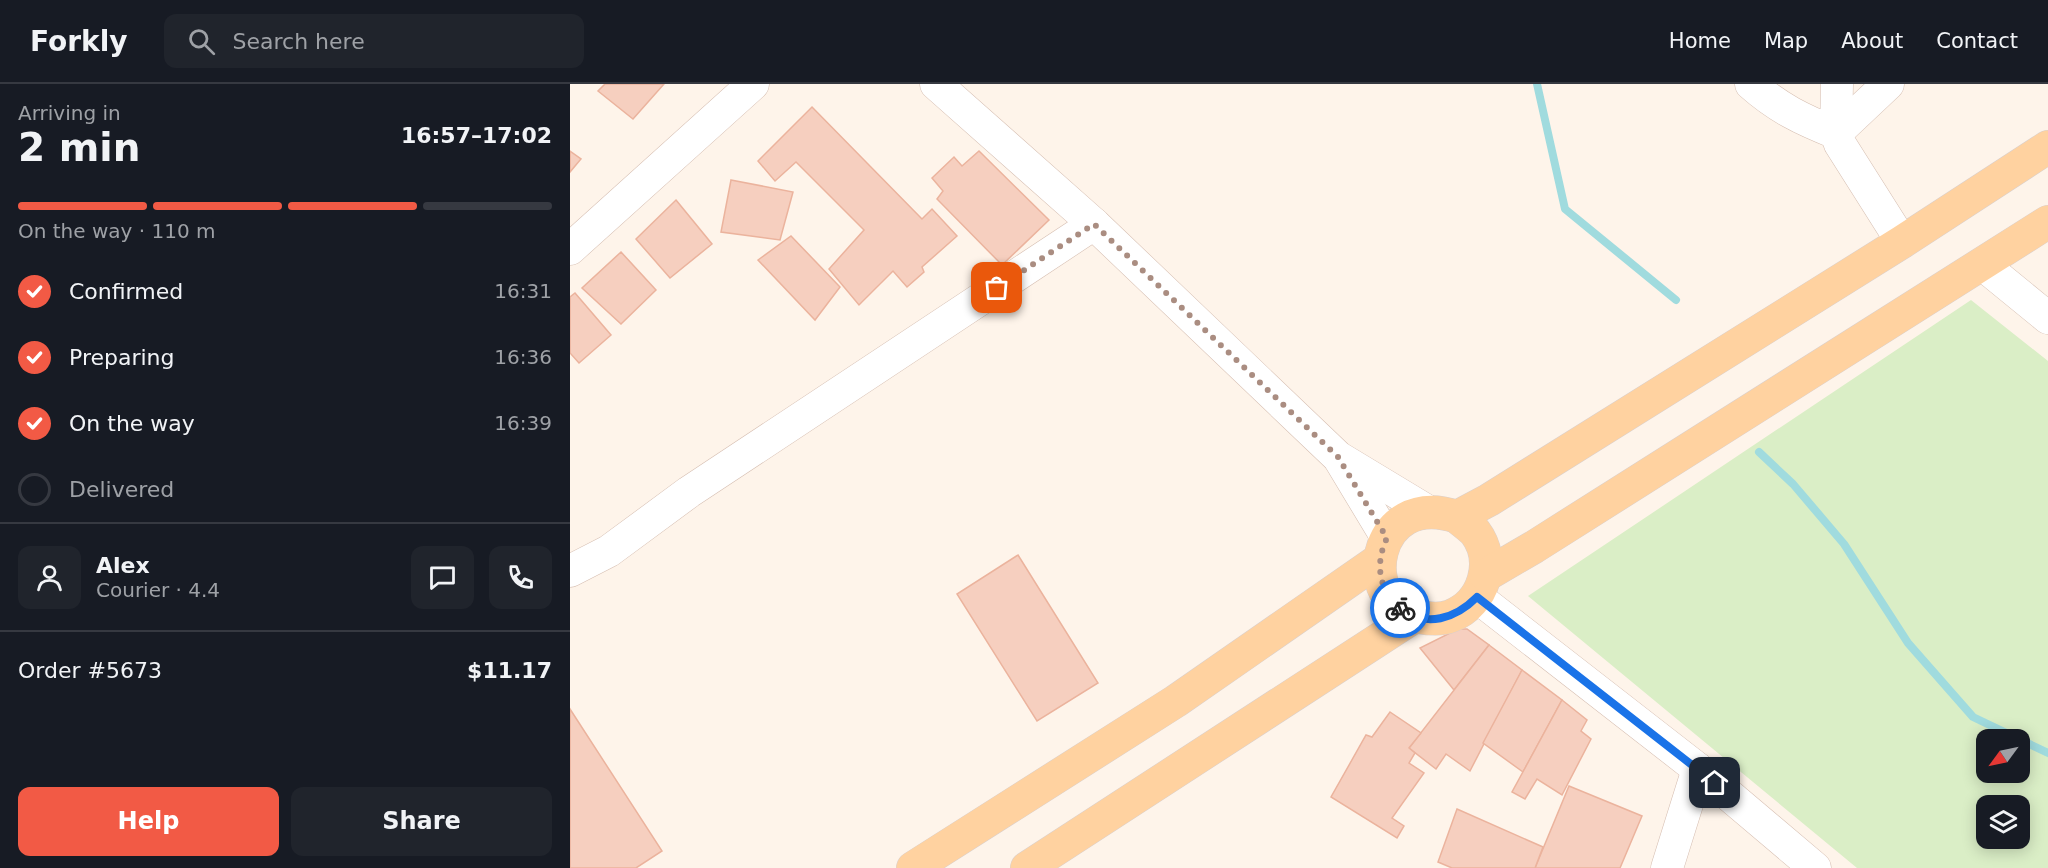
<!DOCTYPE html>
<html lang="en">
<head>
<meta charset="utf-8">
<style>
  :root { --surface:#171b24; --page:#20242c; --text:#f1f3f6; --muted:#9ea1a6; --line:#363941; --accent:#f25a45 }
  body { margin:0; font-family:"DejaVu Sans",sans-serif; background:var(--page); color:var(--text); height:100vh; display:flex; flex-direction:column; font-size:22px; white-space:nowrap }
  * { box-sizing:border-box; margin:0 }
  p { font-size:20px; color:var(--muted) }
  .icon { flex:none; width:33px; height:33px; fill:none; stroke:currentColor; stroke-width:2; stroke-linecap:round; stroke-linejoin:round }
  .map { position:relative; flex:1; overflow:hidden }
  .side { display:flex; flex-direction:column; background:var(--surface); width:570px }
  .side>* { flex:none }
  .needle { width:39px; rotate:237deg }
  .buttons { position:absolute; left:1406px; top:645px; display:grid; gap:12px }
  .buttons a { display:grid; place-items:center; width:54px; height:54px; border-radius:12px; background:var(--surface); box-shadow:0 3px 15px #0003; font-size:30px }
  .pin { position:absolute; display:grid; place-items:center; width:51px; height:51px; color:#fff; margin:-26px; border-radius:12px; box-shadow:0 3px 9px #0006 }
  .courier { position:absolute; display:grid; place-items:center; width:60px; height:60px; margin:-30px; border:4px solid #1a73e8; border-radius:50%; background:#fff; color:#222; box-shadow:0 2px 8px #0007 }
  .headline em { font-style:normal; font-weight:700 }
  .headline div { display:flex; flex-direction:column-reverse }
  .headline { display:flex; align-items:center; justify-content:space-between; height:102px; padding:0 18px }
  h1 { font-size:39px; font-weight:700; line-height:45px }
  .bar { display:grid; grid-template-columns:repeat(4,1fr); gap:9px 6px; align-content:center; height:72px; padding:0 18px }
  .bar i { height:8px; border-radius:4px; background:var(--line) }
  .bar .selected { background:var(--accent) }
  .bar p { grid-column:span 4 }
  .line { display:flex; align-items:center; gap:15px; padding:0 18px; border-top:2px solid var(--line) }
  .line div { flex:1 }
  .round { display:grid; place-items:center; flex:none; width:63px; height:63px; border-radius:12px; background:var(--page) }
  ol { padding:0 18px; list-style:none }
  li { display:flex; align-items:center; gap:18px; height:66px }
  li p { margin-inline-start:auto }
  li .icon { padding:6px; border-radius:50%; background:var(--accent); color:#fff; stroke-width:4 }
  li:last-child { color:var(--muted) }
  li i { width:33px; height:33px; border:3px solid var(--line); border-radius:50% }
  .primary-button { display:flex; gap:12px; margin-top:auto; padding:12px 18px }
  .primary-button a { flex:1; height:69px; border-radius:12px; background:var(--accent); color:#fff; font-size:24px; font-weight:700; line-height:69px; text-align:center }
  .primary-button a+a { background:var(--page); color:var(--text) }
  header { display:flex; align-items:center; gap:36px; box-sizing:border-box; height:84px; padding:0 30px; background:var(--surface); border-bottom:2px solid var(--line) }
  header strong { font-size:28px }
  nav { display:flex; gap:33px; margin-inline-start:auto; font-size:21px }
  .search { width:420px; height:54px; background:var(--page); display:flex; align-items:center; gap:15px; box-sizing:border-box; padding:0 21px; border-radius:12px; color:var(--muted); font-size:22px }
  main { display:flex; flex:1; min-height:0 }
  .map>svg:first-child { display:block }
  .green { fill:#daeec6; fill-rule:evenodd }
  .lines { fill:none; stroke-linecap:round; stroke-linejoin:round }
  .stream { stroke:#a0dbde; stroke-width:8 }
  .building { fill:#f6cfbf; stroke:#ebb39d; stroke-width:1.5 }
  .minor-casing { stroke:#d5bdb0; stroke-width:33 }
  .major-casing { stroke:#dbd0cc; stroke-width:34 }
  .minor { stroke:#fff; stroke-width:32 }
  .major { stroke:#ffd2a0; stroke-width:33 }
  .done { stroke:#aa8d81; stroke-width:6; stroke-dasharray:0 10.8 }
  .route { stroke:#1a73e8; stroke-width:8 }
</style>
</head>
<body>
<header>
<strong>Forkly</strong>
<div class="search"><svg class="icon" aria-label="search" viewBox="0 0 24 24"><circle cx="10" cy="10" r="6"/><path d="M15 15l6 6"/></svg>Search here</div>
<nav><a>Home</a><a>Map</a><a>About</a><a>Contact</a></nav>
</header>
<main>
<section class="side">
<div class="headline"><div><h1>2 min</h1><p>Arriving in</p></div><em>16:57–17:02</em></div>
<div class="bar"><i class="selected"></i><i class="selected"></i><i class="selected"></i><i></i><p>On the way · 110 m</p></div>
<ol>
<li><svg class="icon" aria-label="check" viewBox="0 0 24 24"><path d="M5 12l5 5 9-10"/></svg>Confirmed<p>16:31</p></li>
<li><svg class="icon" aria-label="check" viewBox="0 0 24 24"><path d="M5 12l5 5 9-10"/></svg>Preparing<p>16:36</p></li>
<li><svg class="icon" aria-label="check" viewBox="0 0 24 24"><path d="M5 12l5 5 9-10"/></svg>On the way<p>16:39</p></li>
<li><i></i>Delivered</li>
</ol>
<div class="line" style="height:108px"><a class="round"><svg class="icon" aria-label="person" viewBox="0 0 24 24"><circle cx="12" cy="8" r="4"/><path d="M4 21q1-7 8-7t8 7"/></svg></a><div><b>Alex</b><p>Courier · 4.4</p></div><a class="round"><svg class="icon" aria-label="chat" viewBox="0 0 24 24"><path d="M4 5h16v11H9l-5 4z"/></svg></a><a class="round"><svg class="icon" aria-label="phone" viewBox="0 0 24 24"><path d="M5 4h4l2 5-3 2q2 4 5 5l2-3 5 2v4C11 20 4 13 5 4z"/></svg></a></div>
<div class="line" style="height:78px"><div>Order #5673</div><b>$11.17</b></div>
<div class="primary-button"><a>Help</a><a>Share</a></div>
</section>
<div class="map">
<svg width="1478" height="784" viewBox="0 0 1478 784">
  <rect width="100%" height="100%" fill="#fef4ea"/>
  <!-- green -->
  <path class="green" d="M1401,216L1478,277V784H1287L958,512ZM1416,656H1449V688H1416ZM1416,722H1449V754H1416Z"/>
  <g class="lines">
    <!-- stream -->
    <g class="stream">
      <path d="M967,0L995,125L1106,216"/>
      <path d="M1189,368L1223,400L1274,460L1338,559L1403,633L1478,669"/>
    </g>
  </g>
  <!-- building -->
  <g class="building">
    <path d="M35,0H94L63,35L28,7Z"/>
    <path d="M242,23L352,135L362,125L387,152L352,183L354,188L337,203L323,187L289,221L259,185L294,146L226,78L205,97L188,77Z"/>
    <path d="M0,67L11,75L0,88Z"/>
    <path d="M409,67L479,136L432,181L367,115L373,107L362,94L384,73L392,82Z"/>
    <path d="M161,96L223,108L210,156L151,148Z"/>
    <path d="M106,116L142,160L100,194L66,155Z"/>
    <path d="M221,152L270,203L245,236L188,176Z"/>
    <path d="M51,168L86,206L51,240L12,204Z"/>
    <path d="M5,209L41,251L9,279L0,269V213Z"/>
    <path d="M448,471L528,599L467,637L387,510Z"/>
    <path d="M888,545H897L919,561L884,606L850,564Z"/>
    <path d="M919,561L952,586L900,687L876,670L866,685L839,664Z"/>
    <path d="M952,586L992,616L953,688L913,659Z"/>
    <path d="M992,616L1017,636L1011,647L1021,655L992,711L967,695L955,715L942,708Z"/>
    <path d="M0,625L92,767L66,784H0Z"/>
    <path d="M820,628L851,649L839,664L845,669L839,679L854,689L822,734L834,742L827,754L761,713L796,651L802,653Z"/>
    <path d="M999,702L1072,732L1050,784H965Z"/>
    <path d="M887,725L973,763L965,784H882L868,778Z"/>
  </g>
  <g class="lines">
    <defs>
      <g id="minor">
        <path d="M366,0L524,140L768,373L859,428"/>
        <path d="M1181,0C1208,24 1233,36 1266,49L1267,0"/>
        <path d="M1318,0L1266,49L1270,60L1332,158"/>
        <path d="M0,165L183,0"/>
        <path d="M1412,180L1478,234"/>
        <path d="M770,376L817,454"/>
        <path d="M0,487L39,467L119,408L524,140"/>
        <path d="M907,513L1128,685L1245,784"/>
        <path d="M1097,784L1128,685"/>
      </g>
      <g id="major">
        <path d="M887,433C893,438 900,443 905,448C927,477 914,519 881,532C871,536 860,535 849,533C784,521 802,404 887,433L919,416L1332,158L1478,63"/>
        <path d="M916,491L964,463L1478,138"/>
        <path d="M343,784L606,617L809,476"/>
        <path d="M457,784L845,532"/>
      </g>
    </defs>
    <!-- minor casing -->
    <use href="#minor" class="minor-casing"/>
    <!-- major casing -->
    <use href="#major" class="major-casing"/>
    <!-- minor -->
    <use href="#minor" class="minor"/>
    <!-- major -->
    <use href="#major" class="major"/>
  </g>
  <g class="lines">
    <!-- done -->
    <path class="done" d="M427,204L524,140L768,373L817,454C805,479 808,505 830,524"/>
    <!-- route -->
    <path class="route" d="M830,524C856,545 886,534 907,513L1145,699"/>
  </g>
</svg>
<div class="buttons">
<a><svg class="needle" viewBox="-14 -14 28 28"><path d="M0-13l5 13h-10z" fill="#e53935"/><path d="M0 13l5-13h-10z" fill="#9ea1a6"/></svg></a>
<a><svg class="icon" aria-label="layers" viewBox="0 0 24 24"><path d="M12 4l9 5-9 5-9-5zM3 14l9 5 9-5"/></svg></a>
</div>
<div class="pin" style="left:427px;top:204px;background:#ea580c"><svg class="icon" aria-label="bag" viewBox="0 0 24 24"><path d="M5 8h14l-1 12H6zM9 8a3 3 0 0 1 6 0"/></svg></div>
<div class="pin" style="left:1145px;top:699px;background:#1f2937"><svg class="icon" aria-label="home" viewBox="0 0 24 24"><path d="M3 11l9-7 9 7M6 9v11h12V9"/></svg></div>
<div class="courier" style="left:830px;top:524px"><svg class="icon" aria-label="bike" viewBox="0 0 24 24"><circle cx="6" cy="16" r="4"/><circle cx="18" cy="16" r="4"/><path d="M6 16l4-8h5l3 8M10 8l3 8H6M13 5h3"/></svg></div>
</div>
</main>
</body>
</html>
